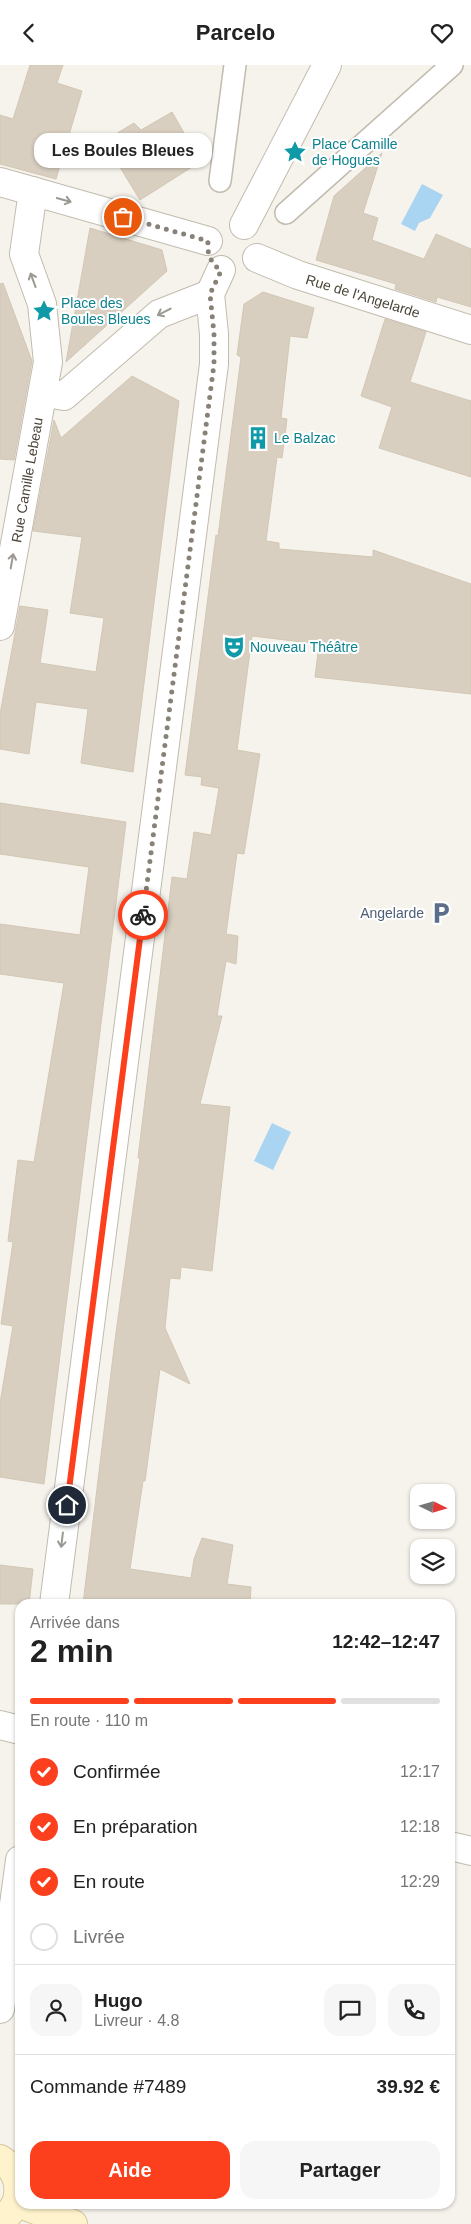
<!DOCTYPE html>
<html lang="fr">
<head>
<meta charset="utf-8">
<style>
  :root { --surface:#fff; --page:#f6f6f6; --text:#222; --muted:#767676; --line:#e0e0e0; --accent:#fc3f1d }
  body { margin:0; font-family:Helvetica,sans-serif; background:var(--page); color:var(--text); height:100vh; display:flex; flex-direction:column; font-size:19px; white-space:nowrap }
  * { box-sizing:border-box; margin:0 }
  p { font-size:16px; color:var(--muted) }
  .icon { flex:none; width:28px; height:28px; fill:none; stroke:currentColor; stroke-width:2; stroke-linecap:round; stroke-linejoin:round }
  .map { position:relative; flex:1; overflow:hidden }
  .drawer { position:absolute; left:15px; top:1534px; width:440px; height:610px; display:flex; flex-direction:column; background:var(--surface); border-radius:15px; box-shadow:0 1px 4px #0004 }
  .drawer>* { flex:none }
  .needle { width:32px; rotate:95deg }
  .buttons { position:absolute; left:410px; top:1419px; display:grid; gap:10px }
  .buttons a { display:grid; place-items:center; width:45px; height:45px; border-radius:10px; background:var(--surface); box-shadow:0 1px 4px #0004; font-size:25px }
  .pin { position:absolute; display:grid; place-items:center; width:42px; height:42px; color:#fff; margin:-21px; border:2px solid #fff; border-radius:50%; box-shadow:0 1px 5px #0007 }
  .courier { position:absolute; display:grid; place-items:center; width:50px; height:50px; margin:-25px; border:4px solid #fc3f1d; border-radius:50%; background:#fff; color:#222; box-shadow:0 1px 6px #0007 }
  .bubble { position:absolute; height:35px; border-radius:15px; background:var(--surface); box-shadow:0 1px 4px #0004; font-size:16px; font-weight:800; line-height:35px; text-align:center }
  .headline em { font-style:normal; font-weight:800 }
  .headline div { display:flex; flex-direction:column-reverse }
  .headline { display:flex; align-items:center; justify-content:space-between; height:85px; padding:0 15px }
  h1 { font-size:32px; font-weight:800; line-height:38px }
  .bar { display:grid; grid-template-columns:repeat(4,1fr); gap:8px 5px; align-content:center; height:60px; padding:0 15px }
  .bar i { height:6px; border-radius:4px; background:var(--line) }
  .bar .selected { background:var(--accent) }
  .bar p { grid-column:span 4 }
  .line { display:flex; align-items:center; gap:12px; padding:0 15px; border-top:1px solid var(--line) }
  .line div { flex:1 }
  .round { display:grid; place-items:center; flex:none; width:52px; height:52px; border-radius:15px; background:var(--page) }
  ol { padding:0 15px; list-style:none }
  li { display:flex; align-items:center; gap:15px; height:55px }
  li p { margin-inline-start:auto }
  li .icon { padding:5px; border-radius:50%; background:var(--accent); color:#fff; stroke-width:4 }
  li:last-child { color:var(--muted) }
  li i { width:28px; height:28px; border:2px solid var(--line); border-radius:50% }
  .cta { display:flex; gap:10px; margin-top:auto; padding:10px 15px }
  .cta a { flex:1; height:58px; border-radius:15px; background:var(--accent); color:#fff; font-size:20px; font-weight:800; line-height:58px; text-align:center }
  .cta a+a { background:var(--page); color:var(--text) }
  header { display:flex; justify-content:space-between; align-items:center; height:65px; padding:0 15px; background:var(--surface); font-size:22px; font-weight:800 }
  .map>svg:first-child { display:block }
  .water { fill:#a9d4f2 }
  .building { fill:#d8cfc1; stroke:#d3c7b4 }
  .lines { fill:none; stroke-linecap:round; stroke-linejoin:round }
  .lane-casing { stroke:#c2bbae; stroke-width:24 }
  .street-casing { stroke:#c2bbae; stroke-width:30 }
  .secondary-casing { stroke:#d6c79b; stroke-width:30 }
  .lane { stroke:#fff; stroke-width:21 }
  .street { stroke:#fff; stroke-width:28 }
  .secondary { stroke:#fff3cd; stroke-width:28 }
  .oneway { stroke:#9c9892 }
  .done { stroke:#878178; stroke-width:5; stroke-dasharray:0 9 }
  .route { stroke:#fc3f1d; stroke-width:6 }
  .labels { text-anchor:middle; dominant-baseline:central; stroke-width:4; stroke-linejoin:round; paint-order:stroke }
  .culture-label { font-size:14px; fill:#0d838f; stroke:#fff; text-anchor:start }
  .street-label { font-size:14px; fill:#4b4439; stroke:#fff }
  .service-label { font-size:14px; fill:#4e5e75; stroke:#fff; text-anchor:end }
</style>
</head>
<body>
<header><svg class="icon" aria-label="back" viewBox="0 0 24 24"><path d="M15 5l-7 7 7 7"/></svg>Parcelo<svg class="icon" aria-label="heart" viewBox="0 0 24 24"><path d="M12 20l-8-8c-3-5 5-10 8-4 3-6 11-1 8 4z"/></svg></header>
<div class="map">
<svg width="471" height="2159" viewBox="0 0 471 2159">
  <rect width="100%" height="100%" fill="#f6f3ec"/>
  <!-- water -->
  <g class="water">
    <path d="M422,119L443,130L430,153L419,158L415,166L401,159Z"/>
    <path d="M272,1058L291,1067L273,1105L254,1096Z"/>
  </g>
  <!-- building -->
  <g class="building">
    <path d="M30,0H63L57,18L82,26L56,114L0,99V50L13,54Z"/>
    <path d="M172,47L195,87L188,93L192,102L140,135L104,76L134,58L141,65Z"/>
    <path d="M382,88L363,148L378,153L372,175L424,194L436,169L471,184V242L437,232L436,237L395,224L396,219L316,195L334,131Z"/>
    <path d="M90,163L162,185L167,206L66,297Z"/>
    <path d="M3,218L32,296L14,395L0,394V219Z"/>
    <path d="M263,227L314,243L307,273L290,271L281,353L287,354L282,393L277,392L266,476L279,478V484L373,492V485L471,519V629L315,612L319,579L252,571L237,685L260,689L244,789L237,788L226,869L238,871L236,899L226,896L217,951H222L200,1039L230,1042L212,1206L181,1202L180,1214L170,1213L165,1263L190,1319L160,1304L145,1416H143L130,1504L191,1513L194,1494L202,1473L233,1480L227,1519L251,1522L250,1539H83L115,1275L140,1093H138L172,812L187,814L194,767L211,770L219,723L201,720L202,712L185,710L216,470L218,471L241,292L237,290L244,239Z"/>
    <path d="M385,254L426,267L410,317L471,336V412L379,383L392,342L361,331Z"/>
    <path d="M132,311L179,336L133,707L81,698L88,644L36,637L29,689L0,684V649L20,541L48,545L40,598L96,607L104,553L70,548L82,472L33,466L54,355L61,373Z"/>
    <path d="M0,738L126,757L44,1419L0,1412V1338L13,1261L1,1259L13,1177L8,1176L18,1095L34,1097L64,918L0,909V859L80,870L89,802L0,789Z"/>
    <path d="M0,1500L33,1504L29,1539H0Z"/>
  </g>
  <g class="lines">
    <defs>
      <g id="lane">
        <path d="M220,116L235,0"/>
        <path d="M286,148L452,0"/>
      </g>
      <g id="street">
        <path d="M0,117L208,176"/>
        <path d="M244,160L327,0"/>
        <path d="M257,193L298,210L471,265"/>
        <path d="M43,327L64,331L159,249L210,229"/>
        <path d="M0,561L48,297L42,239L24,189L33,126"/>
        <path d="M54,1539L214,299V269L210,229L221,205"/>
        <path d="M0,1660L20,1665"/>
        <path d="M450,1781L471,1786"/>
        <path d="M0,1944L20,1795"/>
      </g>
      <g id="secondary">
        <path d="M0,2094C24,2108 25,2141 0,2155"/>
        <path d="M20,2139L73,2159"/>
      </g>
    </defs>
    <!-- lane casing -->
    <use href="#lane" class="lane-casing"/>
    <!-- street casing -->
    <use href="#street" class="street-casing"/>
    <!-- secondary casing -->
    <use href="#secondary" class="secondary-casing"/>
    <!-- lane -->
    <use href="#lane" class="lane"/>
    <!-- street -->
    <use href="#street" class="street"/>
    <!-- secondary -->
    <use href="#secondary" class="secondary"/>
  </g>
  <!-- one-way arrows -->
  <defs><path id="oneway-shaft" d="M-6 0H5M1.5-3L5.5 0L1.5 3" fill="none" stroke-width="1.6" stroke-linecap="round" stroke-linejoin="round" transform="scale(1.25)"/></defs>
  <g class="oneway">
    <use href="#oneway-shaft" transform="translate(64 135) rotate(16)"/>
    <use href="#oneway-shaft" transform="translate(33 215) rotate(-110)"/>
    <use href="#oneway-shaft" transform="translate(164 247) rotate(153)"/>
    <use href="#oneway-shaft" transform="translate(12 496) rotate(-80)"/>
    <use href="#oneway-shaft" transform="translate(62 1475) rotate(97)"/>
  </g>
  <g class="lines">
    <!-- done -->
    <path class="done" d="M123,152L208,176C207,189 210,197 221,206L210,229L214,269V299L143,850"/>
    <!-- route -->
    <path class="route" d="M67,1440L143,850"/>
  </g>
  <!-- icons -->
  <defs>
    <symbol id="sight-bare" viewBox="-9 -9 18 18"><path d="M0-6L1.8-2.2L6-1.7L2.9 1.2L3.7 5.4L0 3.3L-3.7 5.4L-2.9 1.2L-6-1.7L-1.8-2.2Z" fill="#0f9aa8" stroke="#fff" stroke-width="2.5" paint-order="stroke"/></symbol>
    <symbol id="building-bare" viewBox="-9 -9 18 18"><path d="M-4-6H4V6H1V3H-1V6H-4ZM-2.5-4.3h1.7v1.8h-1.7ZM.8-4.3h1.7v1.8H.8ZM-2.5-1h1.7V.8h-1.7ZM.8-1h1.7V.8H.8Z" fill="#0f9aa8" stroke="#fff" stroke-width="2.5" paint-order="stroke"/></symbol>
    <symbol id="theatre-bare" viewBox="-9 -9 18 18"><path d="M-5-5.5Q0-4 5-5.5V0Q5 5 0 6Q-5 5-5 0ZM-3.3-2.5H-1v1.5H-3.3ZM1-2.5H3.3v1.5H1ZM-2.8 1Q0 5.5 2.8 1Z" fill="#0f9aa8" stroke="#fff" stroke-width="2.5" paint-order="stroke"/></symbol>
    <symbol id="parking-bare" viewBox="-9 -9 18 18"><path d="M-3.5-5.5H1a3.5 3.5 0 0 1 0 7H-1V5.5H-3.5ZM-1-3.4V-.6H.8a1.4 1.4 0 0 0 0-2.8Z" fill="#5c6f8a" stroke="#fff" stroke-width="2.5" paint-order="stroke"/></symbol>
  </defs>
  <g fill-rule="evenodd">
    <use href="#sight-bare" x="279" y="71" width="32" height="32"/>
    <use href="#sight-bare" x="28" y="230" width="32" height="32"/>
    <use href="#building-bare" x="242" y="357" width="32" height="32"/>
    <use href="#theatre-bare" x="218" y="566" width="32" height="32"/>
    <use href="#parking-bare" x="425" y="832" width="32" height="32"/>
  </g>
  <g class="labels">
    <!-- culture labels -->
    <g class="culture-label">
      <text x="312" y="79">Place Camille<tspan x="312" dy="16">de Hogues</tspan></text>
      <text x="61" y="238">Place des<tspan x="61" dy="16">Boules Bleues</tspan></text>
      <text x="274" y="373">Le Balzac</text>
      <text x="250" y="582">Nouveau Théâtre</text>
    </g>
    <!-- street labels -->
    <g class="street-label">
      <text transform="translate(363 231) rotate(17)">Rue de l'Angelarde</text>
      <text transform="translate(27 415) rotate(-80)">Rue Camille Lebeau</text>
    </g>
    <!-- service labels -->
    <g class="service-label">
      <text x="424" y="848">Angelarde</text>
    </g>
  </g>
</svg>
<div class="buttons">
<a><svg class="needle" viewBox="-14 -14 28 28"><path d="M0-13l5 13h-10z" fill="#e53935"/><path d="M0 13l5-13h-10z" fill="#767676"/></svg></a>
<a><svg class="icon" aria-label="layers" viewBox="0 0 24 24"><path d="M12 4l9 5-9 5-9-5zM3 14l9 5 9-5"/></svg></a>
</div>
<div class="pin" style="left:123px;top:152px;background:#ea580c"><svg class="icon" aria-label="bag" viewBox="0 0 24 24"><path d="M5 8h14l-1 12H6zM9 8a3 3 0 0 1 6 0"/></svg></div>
<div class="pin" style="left:67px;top:1440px;background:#1f2937"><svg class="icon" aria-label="home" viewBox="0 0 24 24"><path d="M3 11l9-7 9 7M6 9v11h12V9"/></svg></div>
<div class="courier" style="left:143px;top:850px"><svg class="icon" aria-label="bike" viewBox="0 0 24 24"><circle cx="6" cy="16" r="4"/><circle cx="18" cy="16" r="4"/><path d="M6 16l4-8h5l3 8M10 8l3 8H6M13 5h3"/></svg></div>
<div class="bubble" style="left:34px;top:68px;width:178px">Les Boules Bleues</div>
<section class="drawer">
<div class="headline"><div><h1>2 min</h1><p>Arrivée dans</p></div><em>12:42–12:47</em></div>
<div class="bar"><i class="selected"></i><i class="selected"></i><i class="selected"></i><i></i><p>En route · 110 m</p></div>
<ol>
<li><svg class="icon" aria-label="check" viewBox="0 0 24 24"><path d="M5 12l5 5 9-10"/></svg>Confirmée<p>12:17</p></li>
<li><svg class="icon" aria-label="check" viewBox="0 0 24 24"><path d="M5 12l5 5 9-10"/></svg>En préparation<p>12:18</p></li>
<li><svg class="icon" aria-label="check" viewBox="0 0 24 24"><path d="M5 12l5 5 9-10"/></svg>En route<p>12:29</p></li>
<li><i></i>Livrée</li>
</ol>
<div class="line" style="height:90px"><a class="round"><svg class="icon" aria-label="person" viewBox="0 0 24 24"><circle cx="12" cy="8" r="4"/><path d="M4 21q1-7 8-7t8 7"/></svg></a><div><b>Hugo</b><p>Livreur · 4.8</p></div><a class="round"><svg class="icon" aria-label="chat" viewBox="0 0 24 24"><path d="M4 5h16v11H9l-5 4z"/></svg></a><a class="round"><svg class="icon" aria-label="phone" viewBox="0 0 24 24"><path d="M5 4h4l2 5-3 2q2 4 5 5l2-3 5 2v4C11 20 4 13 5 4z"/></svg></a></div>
<div class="line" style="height:65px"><div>Commande #7489</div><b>39.92 €</b></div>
<div class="cta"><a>Aide</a><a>Partager</a></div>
</section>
</div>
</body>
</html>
